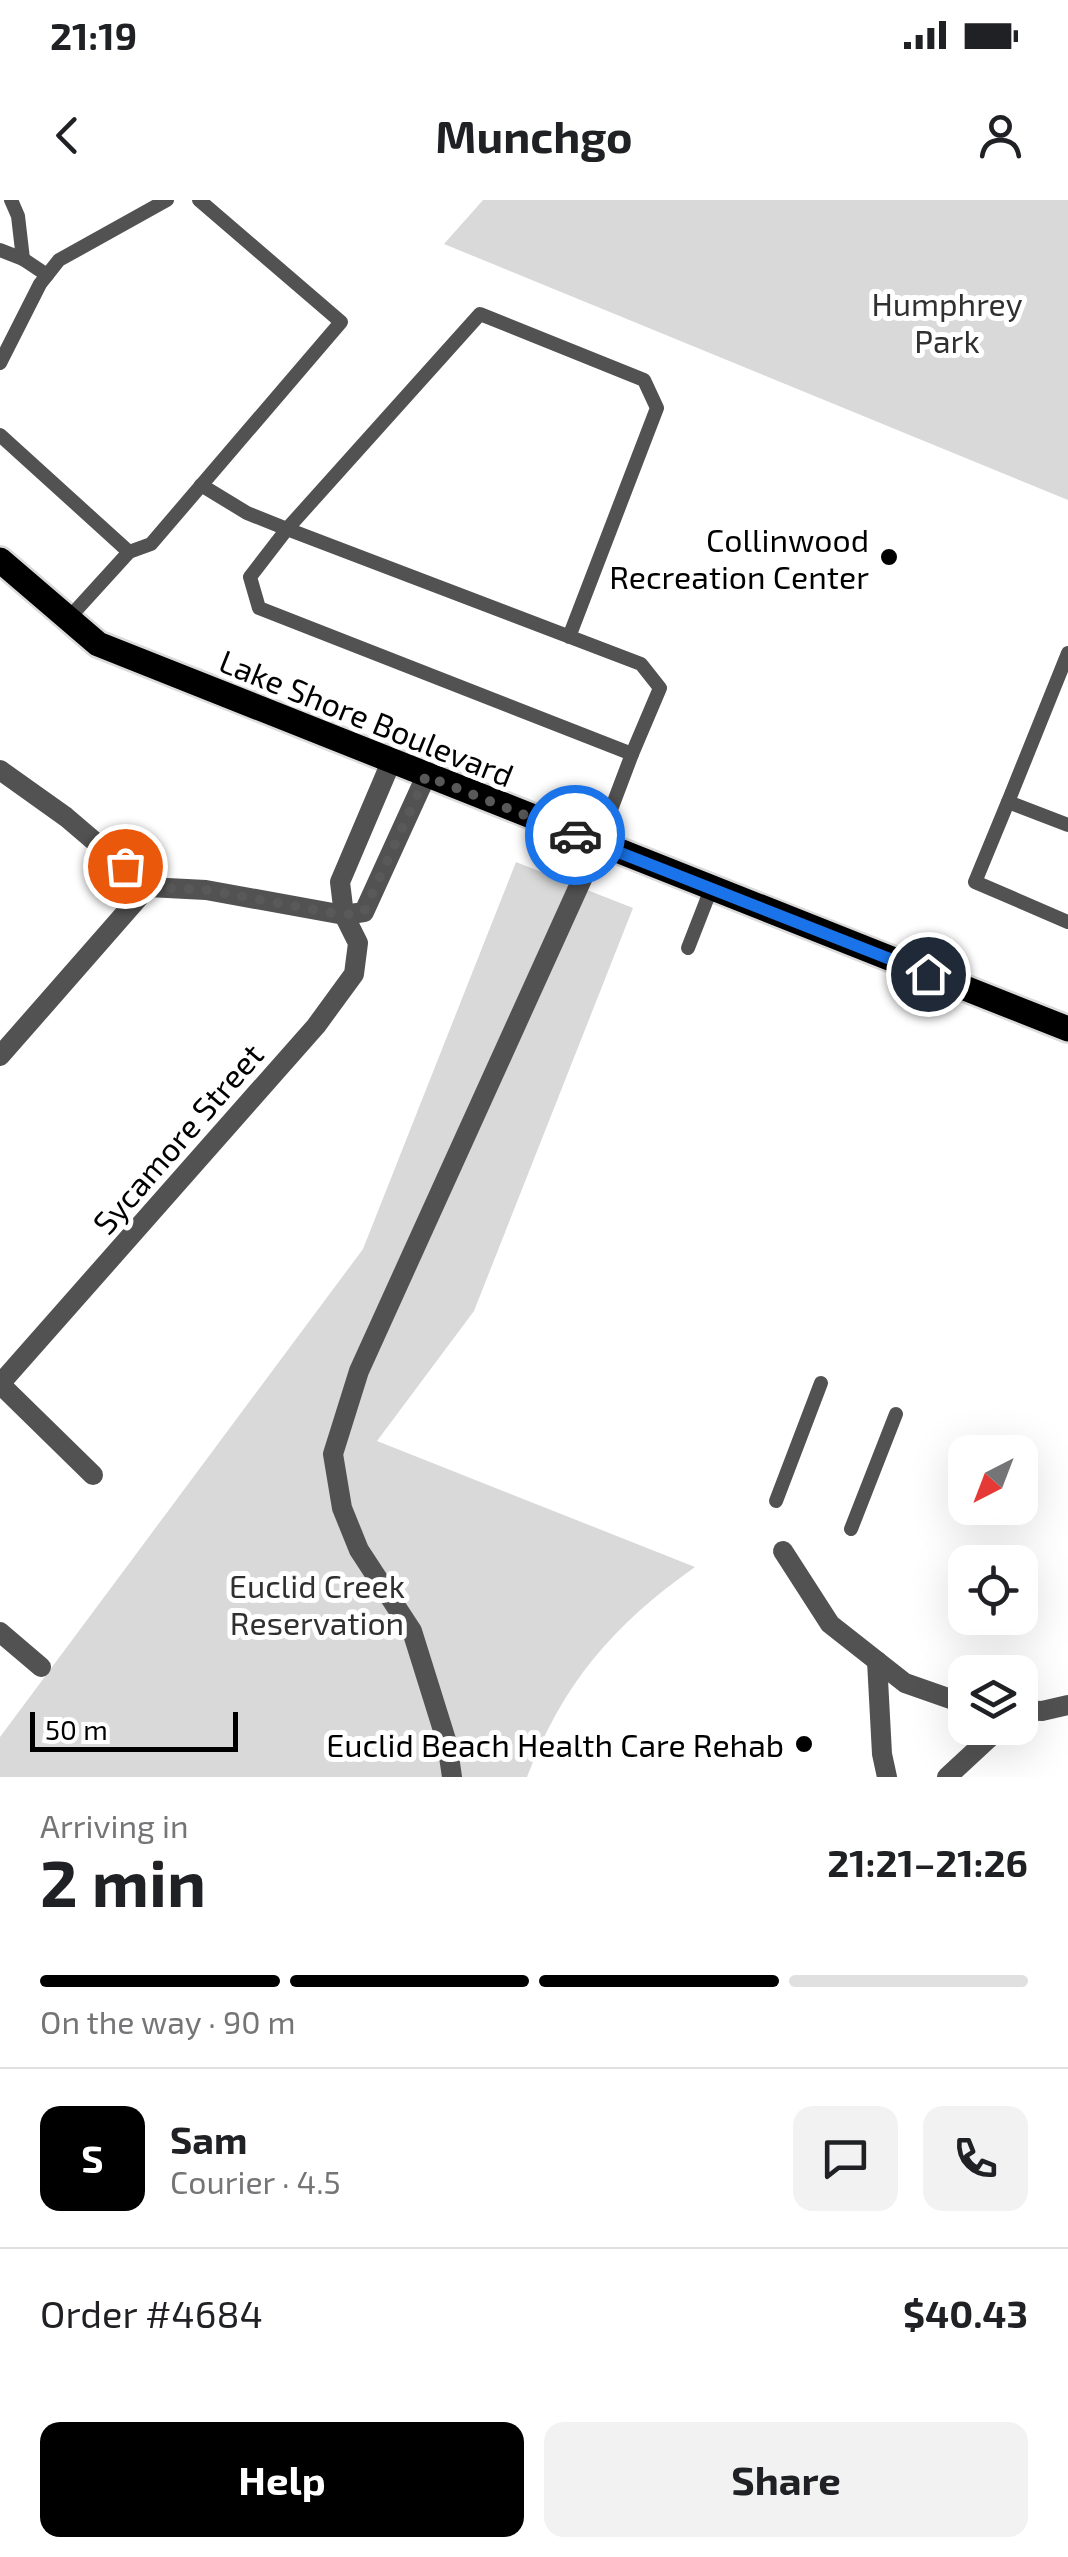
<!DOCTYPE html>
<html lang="en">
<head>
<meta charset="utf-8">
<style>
  :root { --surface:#fff; --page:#f2f2f2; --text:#202124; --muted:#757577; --line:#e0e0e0; --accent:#000 }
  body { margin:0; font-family:"Exo 2",sans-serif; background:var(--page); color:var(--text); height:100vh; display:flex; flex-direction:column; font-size:38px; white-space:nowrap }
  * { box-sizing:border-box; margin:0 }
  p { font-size:32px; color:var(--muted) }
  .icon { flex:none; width:55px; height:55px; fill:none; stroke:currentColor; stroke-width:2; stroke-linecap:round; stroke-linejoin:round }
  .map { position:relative; height:1577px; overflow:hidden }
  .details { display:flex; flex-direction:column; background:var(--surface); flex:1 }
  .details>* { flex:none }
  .needle { width:65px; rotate:222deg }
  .tools { position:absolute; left:948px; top:1235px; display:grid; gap:20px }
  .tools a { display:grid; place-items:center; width:90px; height:90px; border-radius:20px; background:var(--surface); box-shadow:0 10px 40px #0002; font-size:50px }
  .scale { position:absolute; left:30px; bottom:25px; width:208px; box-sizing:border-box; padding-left:10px; border:5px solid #000; border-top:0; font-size:28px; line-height:35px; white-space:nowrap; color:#000; -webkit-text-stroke:8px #fff; paint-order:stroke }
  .pin { position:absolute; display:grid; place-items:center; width:85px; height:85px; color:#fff; margin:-42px; border:5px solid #fff; border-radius:50%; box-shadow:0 2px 10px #0007 }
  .courier { position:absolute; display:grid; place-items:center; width:100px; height:100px; margin:-50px; border:8px solid #1a73e8; border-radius:50%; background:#fff; color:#222; box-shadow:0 2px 12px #0007 }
  .summary em { font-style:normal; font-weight:700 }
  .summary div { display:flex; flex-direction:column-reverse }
  .summary { display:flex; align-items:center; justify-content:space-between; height:170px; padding:0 40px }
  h1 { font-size:65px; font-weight:700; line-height:75px }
  .bar { display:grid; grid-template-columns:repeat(4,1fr); gap:15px 10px; align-content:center; height:120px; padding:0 40px }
  .bar i { height:12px; border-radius:8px; background:var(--line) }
  .bar .selected { background:var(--accent) }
  .bar p { grid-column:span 4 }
  .line { display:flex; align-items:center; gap:25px; padding:0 40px; border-top:2px solid var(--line) }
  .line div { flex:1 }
  .round { display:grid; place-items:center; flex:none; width:105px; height:105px; border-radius:20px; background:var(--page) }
  .cta { display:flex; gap:20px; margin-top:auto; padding:20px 40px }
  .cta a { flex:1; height:115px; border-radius:20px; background:var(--accent); color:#fff; font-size:40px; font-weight:700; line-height:115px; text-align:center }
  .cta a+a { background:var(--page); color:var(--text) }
  .status { display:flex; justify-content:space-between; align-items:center; height:70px; padding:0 50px; background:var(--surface); direction:ltr }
  .status svg { height:28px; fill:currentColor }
  header { display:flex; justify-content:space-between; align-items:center; height:130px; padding:0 40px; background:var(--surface); font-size:45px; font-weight:700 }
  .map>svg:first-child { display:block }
  .green { fill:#d9d9d9 }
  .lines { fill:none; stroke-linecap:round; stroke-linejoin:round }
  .primary-casing { stroke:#dbdbdb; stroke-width:30 }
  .lane { stroke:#525252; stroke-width:14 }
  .street { stroke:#525252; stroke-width:20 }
  .primary { stroke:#000; stroke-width:25 }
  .done { stroke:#595959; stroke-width:10; stroke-dasharray:0 18 }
  .route { stroke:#1a73e8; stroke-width:12 }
  .poi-dot { fill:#000; stroke:#fff; stroke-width:4 }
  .labels { text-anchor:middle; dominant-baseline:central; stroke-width:10; stroke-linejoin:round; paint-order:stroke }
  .park-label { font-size:32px; fill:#303030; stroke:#fff }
  .poi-label { font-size:32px; fill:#000; stroke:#fff; text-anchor:end }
  .street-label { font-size:32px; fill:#000; stroke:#fff }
</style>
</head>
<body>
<div class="status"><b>21:19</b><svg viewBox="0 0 49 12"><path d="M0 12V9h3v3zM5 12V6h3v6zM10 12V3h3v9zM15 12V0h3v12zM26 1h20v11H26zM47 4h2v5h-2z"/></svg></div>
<header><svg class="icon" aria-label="back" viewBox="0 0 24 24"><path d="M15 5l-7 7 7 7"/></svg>Munchgo<svg class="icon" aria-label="person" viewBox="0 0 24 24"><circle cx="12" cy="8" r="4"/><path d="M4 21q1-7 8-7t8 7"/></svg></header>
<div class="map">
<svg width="1068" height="1577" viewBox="0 0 1068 1577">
  <rect width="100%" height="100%" fill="#fff"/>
  <!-- green -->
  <g class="green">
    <path d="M483,0H1068V300L444,44Z"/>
    <path d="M516,662L633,708L474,1111L377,1241L695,1367C613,1425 563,1483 527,1577H0V1537L363,1049Z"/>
  </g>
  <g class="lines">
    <defs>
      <path id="primary" d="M0,360L98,444L1068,829"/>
    </defs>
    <!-- primary casing -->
    <use href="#primary" class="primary-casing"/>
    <!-- lane -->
    <g class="lane">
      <path d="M11,0L18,16L23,59"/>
      <path d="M0,50L23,59L47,75"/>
      <path d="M0,163L40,84L59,60L167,0"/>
      <path d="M0,235L129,352"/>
      <path d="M201,285L247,313L287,329L641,464L660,488L632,554L259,408L250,377L287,329L480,114L644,180L657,208L569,437"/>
      <path d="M68,419L129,352L151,344L341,122L199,0"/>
      <path d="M1008,602L1068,453"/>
      <path d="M1068,625L1008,602L975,682L1068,722"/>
      <path d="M598,644L632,554"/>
      <path d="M688,748L711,689"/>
      <path d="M776,1301L821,1183"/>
      <path d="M851,1329L896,1214"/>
    </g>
    <!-- street -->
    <g class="street">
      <path d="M0,570L66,617L148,687L206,690L344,715L364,712L426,576"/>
      <path d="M0,856L148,687"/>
      <path d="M0,1184L316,826L354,774L358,743L344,715L340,682L391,562"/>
      <path d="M0,1184L93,1275"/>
      <path d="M783,1351L830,1424L905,1483L965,1504"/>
      <path d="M0,1432L41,1467"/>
      <path d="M877,1461L882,1554L887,1577"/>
      <path d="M1020,1510L1042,1511L1068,1505"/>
      <path d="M452,1577L447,1543L412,1431L359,1350L342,1308L333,1254L359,1171L598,644"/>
      <path d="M947,1577L1000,1528"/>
    </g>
    <!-- primary -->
    <use href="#primary" class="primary"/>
  </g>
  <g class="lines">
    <!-- done -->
    <path class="done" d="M125,666L148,687L206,690L344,715L364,712L426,576L575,635"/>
    <!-- route -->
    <path class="route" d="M575,635L928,774"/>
  </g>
  <!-- markers -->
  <g class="poi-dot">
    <circle cx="889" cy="357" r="10"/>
    <circle cx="804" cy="1544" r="10"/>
  </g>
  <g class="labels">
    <!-- park labels -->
    <g class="park-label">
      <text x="947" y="103">Humphrey<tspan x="947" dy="37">Park</tspan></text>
      <text x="317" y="1385">Euclid Creek<tspan x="317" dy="37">Reservation</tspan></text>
    </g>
    <!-- poi labels -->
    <g class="poi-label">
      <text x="869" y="339">Collinwood<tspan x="869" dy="37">Recreation Center</tspan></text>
      <text x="784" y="1544">Euclid Beach Health Care Rehab</text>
    </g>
    <!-- street labels -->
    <g class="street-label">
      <text transform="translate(367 517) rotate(22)">Lake Shore Boulevard</text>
      <text transform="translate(177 938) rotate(-49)">Sycamore Street</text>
    </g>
  </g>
</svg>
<div class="tools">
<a><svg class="needle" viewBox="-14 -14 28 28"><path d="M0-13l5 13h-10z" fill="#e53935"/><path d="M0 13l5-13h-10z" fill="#757577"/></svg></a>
<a><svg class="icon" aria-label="locate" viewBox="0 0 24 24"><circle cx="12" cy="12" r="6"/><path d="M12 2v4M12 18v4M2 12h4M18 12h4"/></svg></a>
<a><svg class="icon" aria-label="layers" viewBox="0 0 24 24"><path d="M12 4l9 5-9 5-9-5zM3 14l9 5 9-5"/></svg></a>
</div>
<div class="scale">50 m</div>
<div class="pin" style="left:125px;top:666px;background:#ea580c"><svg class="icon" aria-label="bag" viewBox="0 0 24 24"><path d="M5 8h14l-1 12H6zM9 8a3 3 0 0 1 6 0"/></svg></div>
<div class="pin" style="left:928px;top:774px;background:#1f2937"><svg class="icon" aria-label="home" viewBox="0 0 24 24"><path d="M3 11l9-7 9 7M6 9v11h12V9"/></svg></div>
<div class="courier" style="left:575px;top:635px"><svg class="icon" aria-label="car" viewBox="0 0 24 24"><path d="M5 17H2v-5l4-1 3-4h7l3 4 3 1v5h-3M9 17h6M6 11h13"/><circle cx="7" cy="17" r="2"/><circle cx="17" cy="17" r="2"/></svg></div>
</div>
<section class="details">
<div class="summary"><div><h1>2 min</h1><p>Arriving in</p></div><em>21:21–21:26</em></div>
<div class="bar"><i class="selected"></i><i class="selected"></i><i class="selected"></i><i></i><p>On the way · 90 m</p></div>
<div class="line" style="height:180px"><b class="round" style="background:var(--accent);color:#fff">S</b><div><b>Sam</b><p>Courier · 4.5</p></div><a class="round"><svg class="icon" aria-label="chat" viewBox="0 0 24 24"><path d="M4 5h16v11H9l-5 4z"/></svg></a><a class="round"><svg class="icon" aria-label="phone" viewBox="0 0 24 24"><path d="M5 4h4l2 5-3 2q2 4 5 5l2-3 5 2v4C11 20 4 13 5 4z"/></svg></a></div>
<div class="line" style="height:130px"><div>Order #4684</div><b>$40.43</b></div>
<div class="cta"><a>Help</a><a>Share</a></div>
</section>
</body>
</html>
